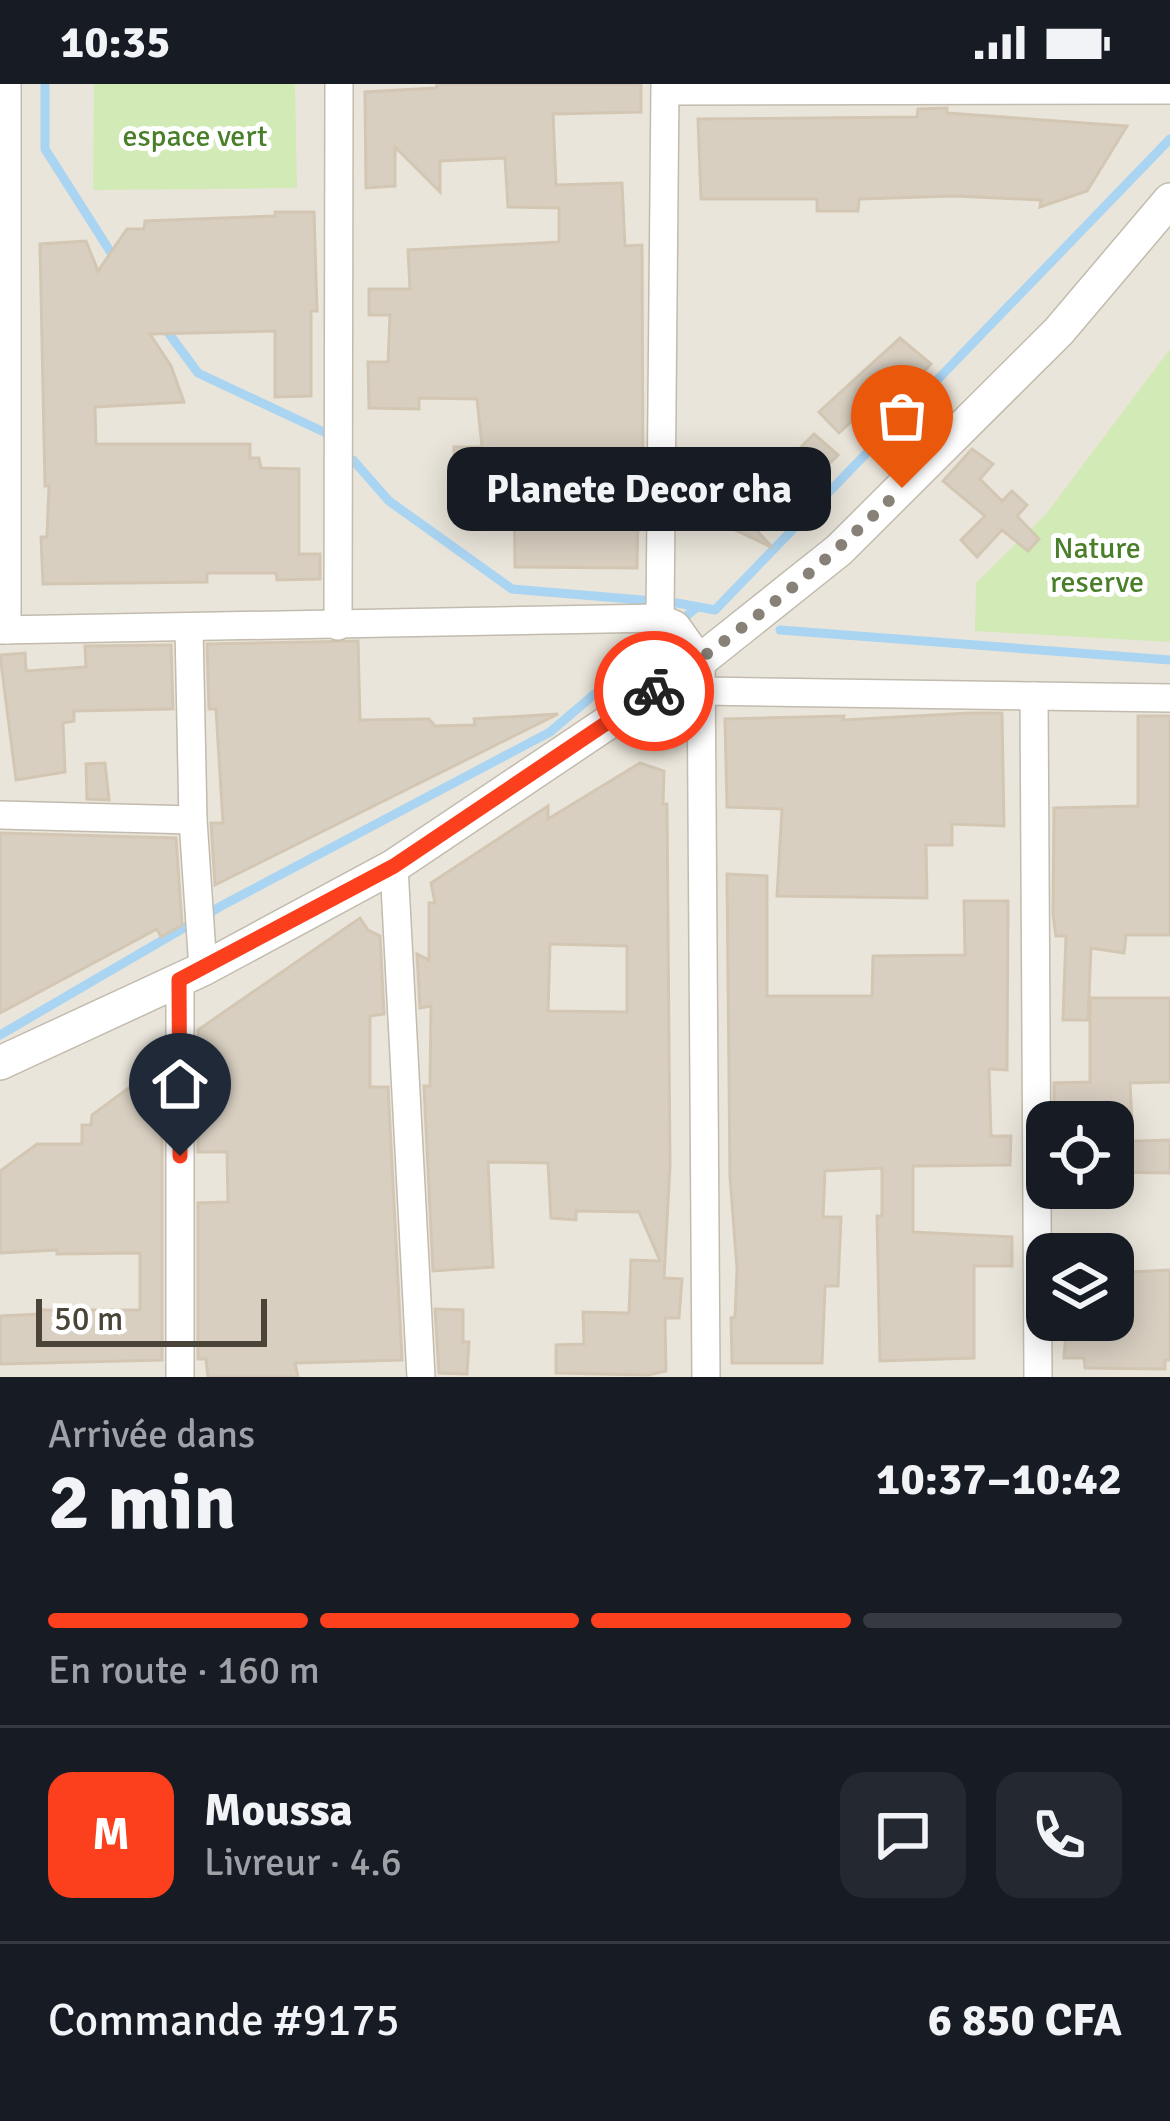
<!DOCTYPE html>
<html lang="fr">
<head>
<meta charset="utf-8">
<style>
  :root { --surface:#171b24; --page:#242831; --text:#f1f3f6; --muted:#9ea1a6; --line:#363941; --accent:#fc3f1d }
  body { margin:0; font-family:Signika,sans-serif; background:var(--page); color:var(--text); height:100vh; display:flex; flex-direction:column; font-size:45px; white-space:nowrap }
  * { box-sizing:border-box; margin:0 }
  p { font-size:39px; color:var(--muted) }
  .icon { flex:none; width:66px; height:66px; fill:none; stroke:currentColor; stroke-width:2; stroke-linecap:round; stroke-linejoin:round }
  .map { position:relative; height:1293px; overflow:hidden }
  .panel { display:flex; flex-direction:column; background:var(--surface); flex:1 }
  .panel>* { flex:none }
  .controls { position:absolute; left:1026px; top:1017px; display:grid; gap:24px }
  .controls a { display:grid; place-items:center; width:108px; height:108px; border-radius:24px; background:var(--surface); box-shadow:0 6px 30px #0003; font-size:60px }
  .scale { position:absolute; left:36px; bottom:30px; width:231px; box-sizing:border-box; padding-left:12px; border:6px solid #4b4439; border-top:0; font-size:33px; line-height:42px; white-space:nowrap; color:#4b4439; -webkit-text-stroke:9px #fff; paint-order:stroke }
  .pin { position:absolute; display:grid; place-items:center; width:102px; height:102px; color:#fff; margin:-123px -51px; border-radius:50% 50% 50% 0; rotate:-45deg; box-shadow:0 0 12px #0007 }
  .pin .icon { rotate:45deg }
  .courier { position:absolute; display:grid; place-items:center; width:120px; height:120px; margin:-60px; border:9px solid #fc3f1d; border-radius:50%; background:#fff; color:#222; box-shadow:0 3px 15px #0007 }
  .bubble { position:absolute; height:84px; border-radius:24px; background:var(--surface); box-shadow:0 6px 30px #0003; font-size:39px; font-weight:700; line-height:84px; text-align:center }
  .overview em { font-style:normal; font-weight:700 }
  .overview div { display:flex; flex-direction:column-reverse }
  .overview { display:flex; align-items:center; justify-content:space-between; height:204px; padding:0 48px }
  h1 { font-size:78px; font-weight:700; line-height:90px }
  .bar { display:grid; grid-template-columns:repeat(4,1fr); gap:18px 12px; align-content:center; height:144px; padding:0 48px }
  .bar i { height:15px; border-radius:9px; background:var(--line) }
  .bar .current { background:var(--accent) }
  .bar p { grid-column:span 4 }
  .line { display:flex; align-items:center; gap:30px; padding:0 48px; border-top:3px solid var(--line) }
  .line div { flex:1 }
  .round { display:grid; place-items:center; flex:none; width:126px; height:126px; border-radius:24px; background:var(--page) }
  .status { display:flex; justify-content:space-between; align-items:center; height:84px; padding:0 60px; background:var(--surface); direction:ltr }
  .status svg { height:33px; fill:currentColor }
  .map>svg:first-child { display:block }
  .residential { fill:#eae5da; fill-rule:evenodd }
  .green { fill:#d2eab5 }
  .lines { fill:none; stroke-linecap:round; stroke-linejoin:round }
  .stream { stroke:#a9d4f2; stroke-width:9 }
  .building { fill:#d8cfc1; stroke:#d3c7b4; stroke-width:3; fill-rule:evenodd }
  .minor-casing { stroke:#c2bbae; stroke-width:30 }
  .tertiary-casing { stroke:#c2bbae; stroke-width:36 }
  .minor { stroke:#fff; stroke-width:27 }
  .tertiary { stroke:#fff; stroke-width:33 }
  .done { stroke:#878178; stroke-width:12; stroke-dasharray:0 21.6 }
  .route { stroke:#fc3f1d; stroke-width:15 }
  .labels { text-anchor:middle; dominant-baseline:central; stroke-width:10; stroke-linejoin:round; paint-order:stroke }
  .park-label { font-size:30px; fill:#4a7f2a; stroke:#fff }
</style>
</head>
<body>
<div class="status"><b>10:35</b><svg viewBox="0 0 49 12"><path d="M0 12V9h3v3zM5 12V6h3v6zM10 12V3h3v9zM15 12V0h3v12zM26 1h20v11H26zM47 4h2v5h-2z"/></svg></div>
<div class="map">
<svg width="1170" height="1293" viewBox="0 0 1170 1293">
  <rect width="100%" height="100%" fill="#f6f3ec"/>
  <!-- residential -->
  <path class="residential" d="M0,0H1170V1293H0ZM1047,1038H1113V1104H1047ZM1047,1170H1113V1236H1047Z"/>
  <!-- green -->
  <g class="green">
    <path d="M94,0H295L297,104L93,106Z"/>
    <path d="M1170,265V558L975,547L976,499L1046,430Z"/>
  </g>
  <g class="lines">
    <!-- stream -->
    <g class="stream">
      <path d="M45,0V65L115,175"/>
      <path d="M164,243L198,289L326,349"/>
      <path d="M353,376L389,417L512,505L677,519L715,526L1170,55"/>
      <path d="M780,546L1170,576"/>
      <path d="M0,951L223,821L550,648L697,523"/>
    </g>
  </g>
  <!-- building -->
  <g class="building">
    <path d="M437,0H641V28L553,30L556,101L622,99L625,162L642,161L643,407L642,432H638L637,484L515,483L514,400L454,398V363H482L477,315L419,314V325L369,324L368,278H388L390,231H369V205H410L408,166L559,158V124L508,123L505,74L440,77V108L395,63V102L366,104L365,8L436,4Z"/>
    <path d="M947,24V29L1127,42L1087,107L1040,123L1041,116L955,112L859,115L858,127H817V115H701L698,35L917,33L918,25Z"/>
    <path d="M275,128H314L317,227H311V312L275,313V247L150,250L171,282L184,318L95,323L96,360H250V374H259L261,384L299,385V470H320V495L277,496L276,489H207V498L43,500L41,453H47L49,402H45L40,160L86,157L98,187L127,145H144L145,137L275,132Z"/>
    <path d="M900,254L931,280L911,300L902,290L839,349L819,328Z"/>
    <path d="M814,350L838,371L775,433L770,427L755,442L740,424Z"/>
    <path d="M972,365L993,380L980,395L1002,417L1012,407L1027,421L1017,432L1039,455L1028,467L1002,446L977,473L961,456L985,432L943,397Z"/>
    <path d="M726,413L771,462V463L679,419V414Z"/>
    <path d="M358,557L360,636L429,635L435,642L475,641L474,635L558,630L215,801L211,739H223L216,625H209L207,560Z"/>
    <path d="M171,561L173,625L74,627V637L63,639L65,688L16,696L0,571L25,569L26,587L86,583L85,562Z"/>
    <path d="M970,629H1002L1004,742L952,740V761H926L927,814L777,812L782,725L727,723L725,635L844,632L843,636Z"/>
    <path d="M1138,632H1170V851H1126L1124,869L1091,864L1088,936H1063L1066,852H1056L1053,831L1054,724L1138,722Z"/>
    <path d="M105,679L109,716L87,715L86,680Z"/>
    <path d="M640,679L664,687L663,720H667L670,1081L664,1194L682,1195L679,1234H665L666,1287L648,1291L556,1289V1261L584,1260L583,1228L629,1229L631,1176L660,1177L639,1128L576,1127V1136L551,1134L548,1079L488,1078L493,1183L433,1187L424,1002H430L431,922L420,924L417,870L429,876V819H435L431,799L548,722V735ZM550,860L627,862V928L548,927Z"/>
    <path d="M0,749L176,754L182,841L161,853L157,845L0,929Z"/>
    <path d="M727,790L767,792V912H872L873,872L965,871L964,817H1008L1007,986L989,985L991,1052H1011L1010,1081L913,1082V1148L1012,1153V1182H974V1274L880,1277L877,1132H882V1084L825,1087L823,1133H841L838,1202H825L822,1279H732L731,1234L735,1233L737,1185L730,1093Z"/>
    <path d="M360,834L368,846L380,852L384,930L370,932V1003H388L402,1276L295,1279L298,1293H208L206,1275H198V1119L228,1118L227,1068H198V946Z"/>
    <path d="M1090,914H1170V998L1130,999L1132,1038H1054V999L1090,998Z"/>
    <path d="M138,997L162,1011V1276L0,1280V1232L41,1230V1226H140V1169L57,1170V1166L0,1169V1087L37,1060H82V1041H91L92,1031Z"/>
    <path d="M1170,1056V1089L1113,1088V1058Z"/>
    <path d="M1170,1186V1276H1165V1285L1085,1284L1084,1274H1064L1067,1236H1113V1189Z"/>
    <path d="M435,1225L463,1226V1258H469L467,1290L439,1289Z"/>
  </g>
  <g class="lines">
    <defs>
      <g id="minor">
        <path d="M7,0V546"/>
        <path d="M666,7L1170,6"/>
        <path d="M660,534L665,0"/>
        <path d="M338,542L339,0"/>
        <path d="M189,544L193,736L203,885"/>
        <path d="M0,546L660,534L676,541L701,576L706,1293"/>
        <path d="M701,607L1170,614"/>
        <path d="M1034,612L1038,1293"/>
        <path d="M0,731L193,736"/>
        <path d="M394,782L421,1293"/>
        <path d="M180,896V1293"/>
      </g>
      <path id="tertiary" d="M0,979L203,885L394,782L701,576L839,466L1059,247L1170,116"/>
    </defs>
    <!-- minor casing -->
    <use href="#minor" class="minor-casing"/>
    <!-- tertiary casing -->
    <use href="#tertiary" class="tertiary-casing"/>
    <!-- minor -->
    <use href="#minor" class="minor"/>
    <!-- tertiary -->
    <use href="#tertiary" class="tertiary"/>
  </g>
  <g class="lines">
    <!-- done -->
    <path class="done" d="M654,607C743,547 826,479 902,404"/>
    <!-- route -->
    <path class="route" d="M180,1072L179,896L394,782L654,607"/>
  </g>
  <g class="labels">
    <!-- park labels -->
    <g class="park-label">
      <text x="195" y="52">espace vert</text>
      <text x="1097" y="464">Nature<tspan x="1097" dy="34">reserve</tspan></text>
    </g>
  </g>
</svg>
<div class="controls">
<a><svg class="icon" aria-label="locate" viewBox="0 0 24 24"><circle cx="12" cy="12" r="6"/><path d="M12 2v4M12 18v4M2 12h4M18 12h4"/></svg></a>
<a><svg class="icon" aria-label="layers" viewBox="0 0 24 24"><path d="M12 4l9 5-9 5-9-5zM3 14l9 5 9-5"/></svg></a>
</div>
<div class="scale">50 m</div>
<div class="pin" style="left:902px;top:404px;background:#ea580c"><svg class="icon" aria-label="bag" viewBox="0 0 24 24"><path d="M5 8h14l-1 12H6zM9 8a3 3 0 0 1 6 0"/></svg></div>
<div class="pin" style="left:180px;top:1072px;background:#1f2937"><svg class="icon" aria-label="home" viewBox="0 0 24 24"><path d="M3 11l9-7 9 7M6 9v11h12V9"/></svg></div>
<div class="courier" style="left:654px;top:607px"><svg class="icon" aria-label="bike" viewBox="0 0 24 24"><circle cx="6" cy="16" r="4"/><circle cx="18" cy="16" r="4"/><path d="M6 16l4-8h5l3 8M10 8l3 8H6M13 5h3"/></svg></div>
<div class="bubble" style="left:447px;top:363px;width:384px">Planete Decor cha</div>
</div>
<section class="panel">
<div class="overview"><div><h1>2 min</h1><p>Arrivée dans</p></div><em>10:37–10:42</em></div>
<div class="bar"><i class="current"></i><i class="current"></i><i class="current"></i><i></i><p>En route · 160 m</p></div>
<div class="line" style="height:216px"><b class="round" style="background:var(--accent);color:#fff">M</b><div><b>Moussa</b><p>Livreur · 4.6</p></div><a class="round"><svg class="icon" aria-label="chat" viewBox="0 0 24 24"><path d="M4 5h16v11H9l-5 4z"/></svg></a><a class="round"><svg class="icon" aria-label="phone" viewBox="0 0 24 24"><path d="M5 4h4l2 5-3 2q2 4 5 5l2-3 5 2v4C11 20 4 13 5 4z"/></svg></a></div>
<div class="line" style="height:156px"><div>Commande #9175</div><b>6 850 CFA</b></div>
</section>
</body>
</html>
